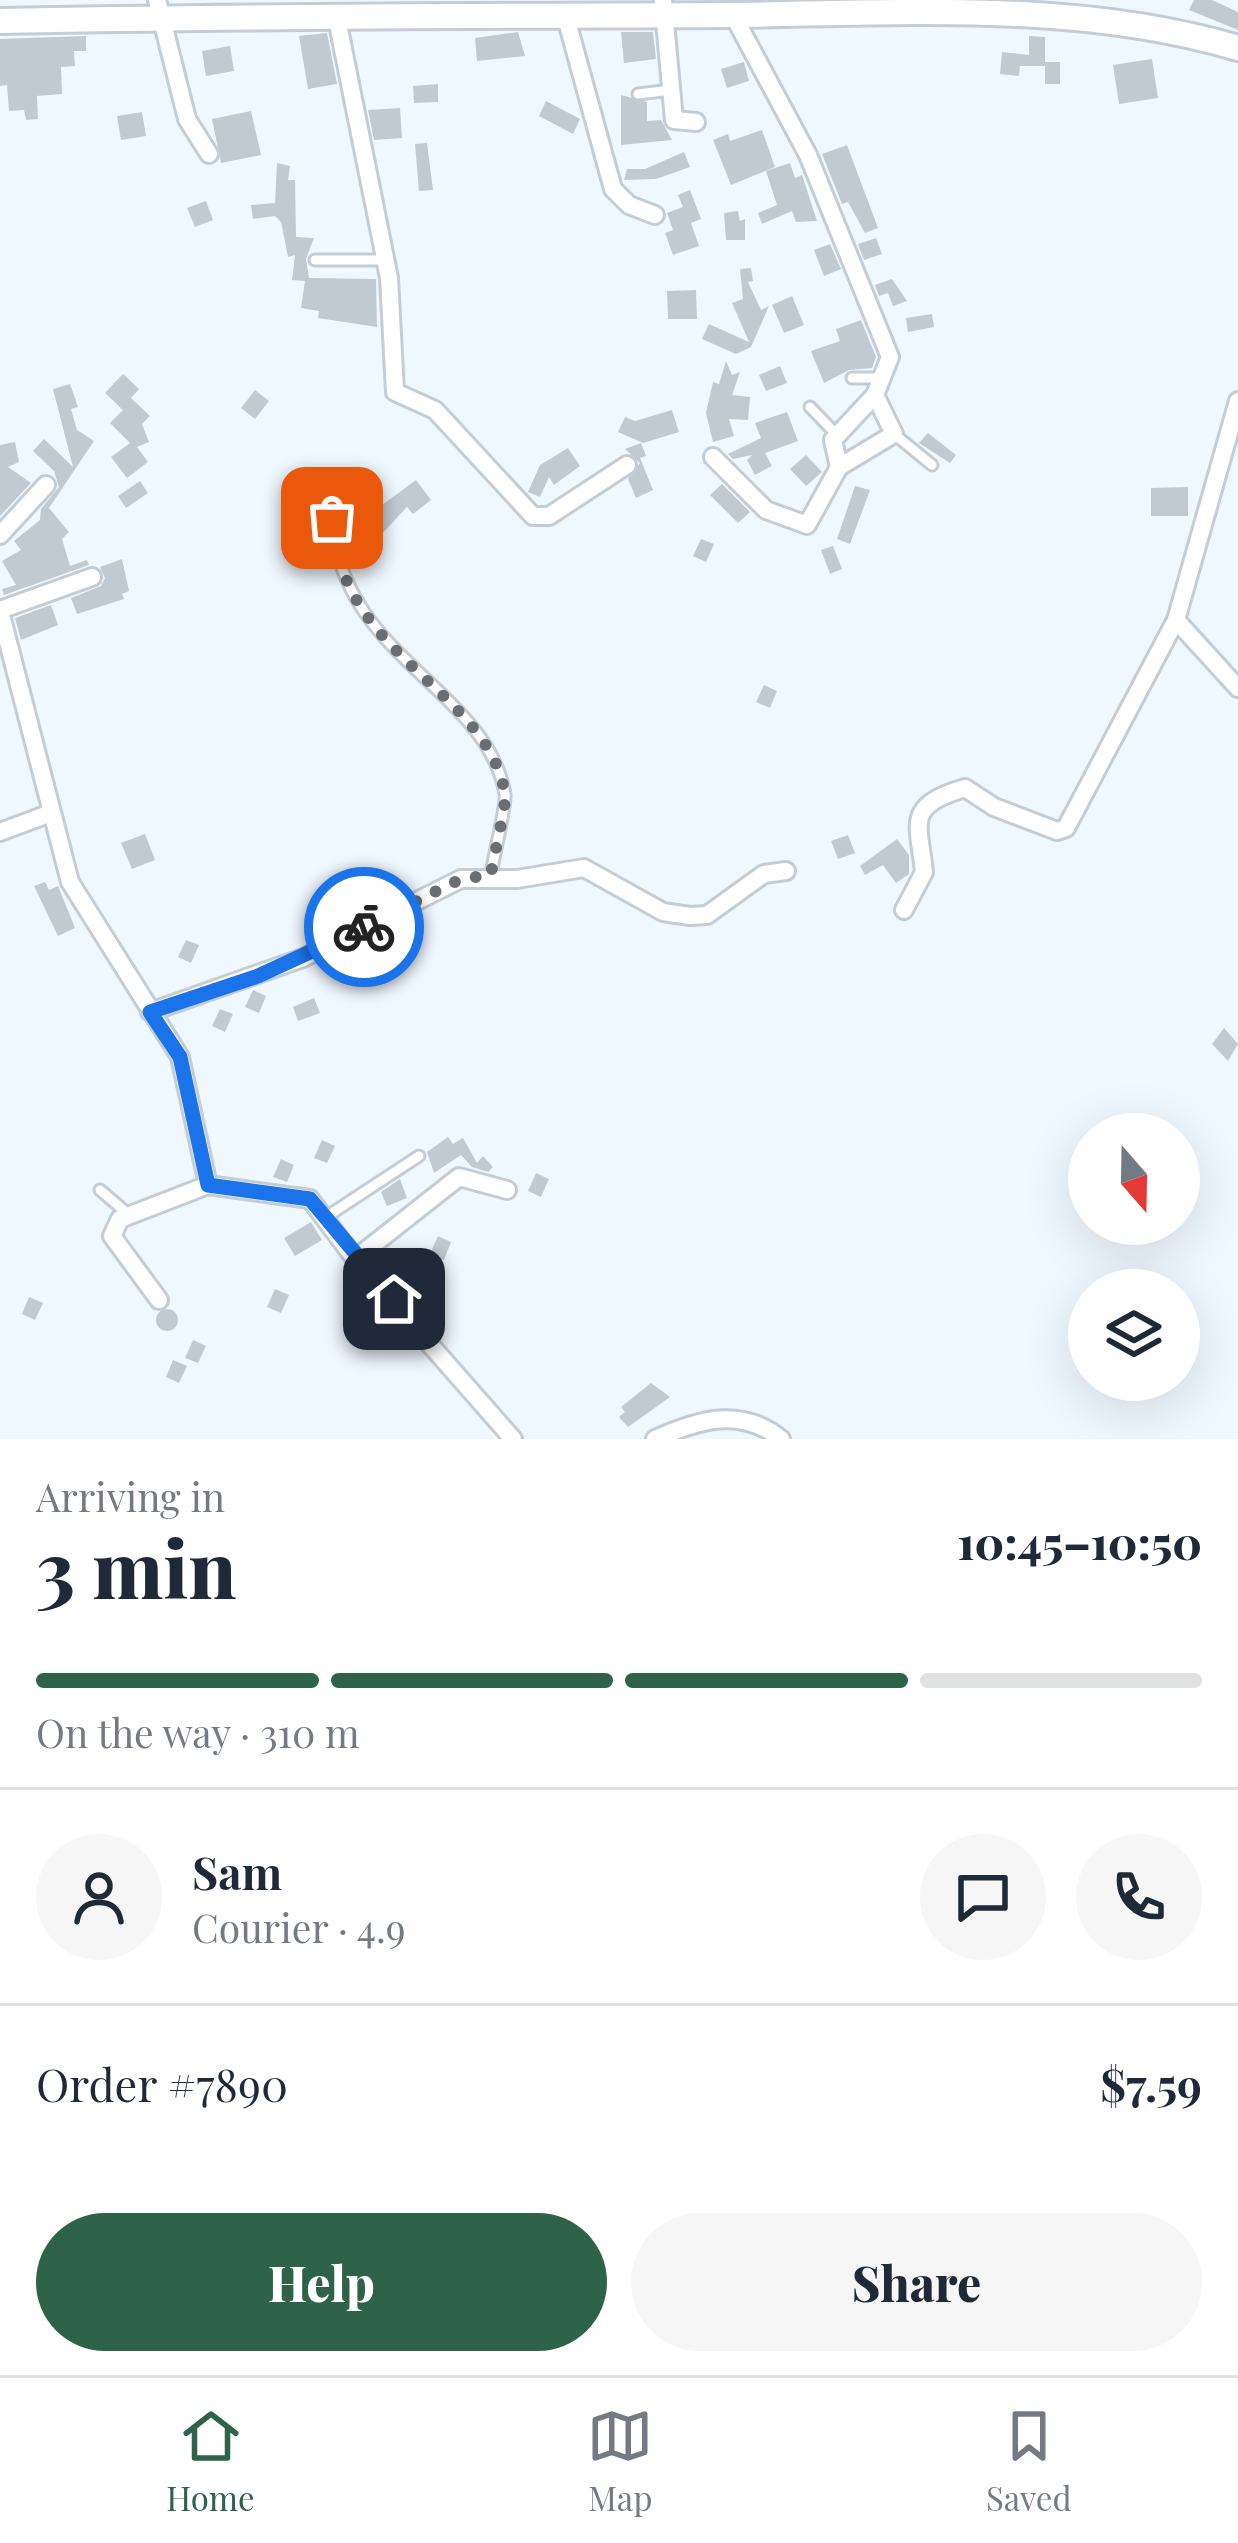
<!DOCTYPE html>
<html lang="en">
<head>
<meta charset="utf-8">
<style>
  :root { --surface:#fff; --page:#f6f6f7; --text:#1f2937; --muted:#747a83; --line:#e0e1e3; --accent:#2e6349 }
  body { margin:0; font-family:"Playfair Display",serif; background:var(--page); color:var(--text); height:100vh; display:flex; flex-direction:column; font-size:45px; white-space:nowrap }
  * { box-sizing:border-box; margin:0 }
  p { font-size:39px; color:var(--muted) }
  .icon { flex:none; width:66px; height:66px; fill:none; stroke:currentColor; stroke-width:2; stroke-linecap:round; stroke-linejoin:round }
  .map { position:relative; height:1439px; overflow:hidden }
  .side { display:flex; flex-direction:column; background:var(--surface); flex:1 }
  .side>* { flex:none }
  .needle { width:78px; rotate:160deg }
  .controls { position:absolute; left:1068px; top:1113px; display:grid; gap:24px }
  .controls a { display:grid; place-items:center; width:132px; height:132px; border-radius:50%; background:var(--surface); box-shadow:0 12px 48px #0002; font-size:60px }
  .pin { position:absolute; display:grid; place-items:center; width:102px; height:102px; color:#fff; margin:-51px; border-radius:24px; box-shadow:0 6px 18px #0006 }
  .courier { position:absolute; display:grid; place-items:center; width:120px; height:120px; margin:-60px; border:9px solid #1a73e8; border-radius:50%; background:#fff; color:#222; box-shadow:0 3px 15px #0007 }
  .overview em { font-style:normal; font-weight:800 }
  .overview div { display:flex; flex-direction:column-reverse }
  .overview { display:flex; align-items:center; justify-content:space-between; height:204px; padding:0 36px }
  h1 { font-size:78px; font-weight:800; line-height:90px }
  .bar { display:grid; grid-template-columns:repeat(4,1fr); gap:18px 12px; align-content:center; height:144px; padding:0 36px }
  .bar i { height:15px; border-radius:9px; background:var(--line) }
  .bar .on { background:var(--accent) }
  .bar p { grid-column:span 4 }
  .line { display:flex; align-items:center; gap:30px; padding:0 36px; border-top:3px solid var(--line) }
  .line div { flex:1 }
  .round { display:grid; place-items:center; flex:none; width:126px; height:126px; border-radius:63px; background:var(--page) }
  .action { display:flex; gap:24px; margin-top:auto; padding:24px 36px }
  .action a { flex:1; height:138px; border-radius:72px; background:var(--accent); color:#fff; font-size:48px; font-weight:800; line-height:138px; text-align:center }
  .action a+a { background:var(--page); color:var(--text) }
  .tabs { display:flex; justify-content:space-around; align-items:center; height:168px; border-top:3px solid var(--line); background:var(--surface); font-size:33px; color:var(--muted) }
  .tabs a { display:grid; justify-items:center; gap:6px }
  .tabs .on { color:var(--accent) }
  .map>svg:first-child { display:block }
  .building { fill:#c2cad1 }
  .lines { fill:none; stroke-linecap:round; stroke-linejoin:round }
  .lane-casing { stroke:#c5cdd4; stroke-width:15 }
  .street-casing { stroke:#c5cdd4; stroke-width:22 }
  .secondary-casing { stroke:#c5cdd4; stroke-width:30 }
  .lane { stroke:#fff; stroke-width:9 }
  .street { stroke:#fff; stroke-width:16 }
  .secondary { stroke:#fff; stroke-width:24 }
  .done { stroke:#696e72; stroke-width:12; stroke-dasharray:0 21.6 }
  .route { stroke:#1a73e8; stroke-width:15 }
</style>
</head>
<body>
<div class="map">
<svg width="1238" height="1439" viewBox="0 0 1238 1439">
  <rect width="100%" height="100%" fill="#f0f8ff"/>
  <!-- building -->
  <g class="building">
    <path d="M1194,0H1212L1238,12V30L1189,10Z"/>
    <path d="M518,32L525,56L477,61L475,38Z"/>
    <path d="M621,32H653L656,59L624,63Z"/>
    <path d="M327,33L337,84L308,89L299,36Z"/>
    <path d="M86,36V51H74L75,66L61,67L62,94L37,96L38,119L26,120L24,110L9,111L7,85L0,86V39Z"/>
    <path d="M1029,36L1045,37V62H1060V84H1045V66H1020L1019,76L1000,74L1002,52L1029,55Z"/>
    <path d="M230,46L234,71L206,76L202,51Z"/>
    <path d="M1152,59L1158,98L1119,104L1113,65Z"/>
    <path d="M744,62L749,81L727,88L721,69Z"/>
    <path d="M438,84V102L414,103L413,86Z"/>
    <path d="M621,95L647,102V121L661,120L672,140L621,145Z"/>
    <path d="M546,101L580,119L573,134L539,116Z"/>
    <path d="M400,108L402,138L374,140L368,110Z"/>
    <path d="M251,111L261,155L221,163L212,119Z"/>
    <path d="M142,112L146,136L121,140L117,116Z"/>
    <path d="M762,130L775,167L731,185L713,140L728,134L730,141Z"/>
    <path d="M427,143L433,190L419,191L415,144Z"/>
    <path d="M847,145L878,228L865,233L848,202L842,204L822,154Z"/>
    <path d="M684,152L690,167L656,179L624,180L627,169H645Z"/>
    <path d="M277,163L290,166L288,180H295L296,237L314,238L306,259L309,278L376,279L377,327L318,318L319,311L301,308L305,281L292,280L295,255L288,257L281,222L275,216L253,219L251,205L275,203Z"/>
    <path d="M790,163L795,178L802,175L817,221L796,222L792,211L762,224L758,213L777,205L766,171Z"/>
    <path d="M690,190L701,219L691,223L699,246L673,255L665,233L673,230L667,213L683,207L678,195Z"/>
    <path d="M206,201L213,220L195,227L187,208Z"/>
    <path d="M738,211L740,221L745,219V240H726L724,213Z"/>
    <path d="M876,238L882,254L864,260L858,244Z"/>
    <path d="M830,244L841,269L824,276L814,250Z"/>
    <path d="M751,268L753,281L748,282L761,310L769,306L751,347L736,354L702,339L709,324L749,342L732,303L743,299L740,269Z"/>
    <path d="M892,279L907,301L893,306L888,293L879,296L875,285Z"/>
    <path d="M696,290L697,319H668L667,291Z"/>
    <path d="M792,296L804,325L784,333L772,305Z"/>
    <path d="M932,314L934,327L908,332L906,318Z"/>
    <path d="M861,320L876,357L872,368L849,370L824,383L811,351L840,341L836,329Z"/>
    <path d="M726,361L732,375L740,372L732,395L750,397L748,420L729,419L734,436L713,442L706,413L713,382L719,384Z"/>
    <path d="M780,366L787,383L766,391L759,375Z"/>
    <path d="M123,374L139,389L131,398L150,416L142,424L149,442L137,447L148,462L127,478L111,457L130,443L110,423L123,410L105,393Z"/>
    <path d="M70,384L78,407L71,409L77,430L94,441L49,508L69,532L62,539L70,566L87,560L89,565L4,595L2,589L16,585L2,561L21,550L14,541L40,520L41,509L59,487L54,471L33,451L44,439L73,467L53,389Z"/>
    <path d="M255,390L269,401L255,419L241,408Z"/>
    <path d="M672,410L679,432L643,443L618,432L625,417L635,421Z"/>
    <path d="M787,412L798,441L765,453L772,466L755,475L747,460L752,455L733,459L728,454L761,438L755,423Z"/>
    <path d="M928,433L956,455L950,463L919,443Z"/>
    <path d="M15,442L19,462L8,467L31,483L0,516V445Z"/>
    <path d="M641,443L646,456L640,458L653,490L636,498L628,479L640,463L625,449Z"/>
    <path d="M568,448L580,466L554,485L549,477L540,497L528,492L540,465Z"/>
    <path d="M806,455L822,472L806,486L790,469Z"/>
    <path d="M416,480L431,500L413,514L407,507L376,540L352,517L372,496L382,505Z"/>
    <path d="M140,481L148,493L126,508L118,496Z"/>
    <path d="M722,484L750,512L738,523L710,495Z"/>
    <path d="M855,486L870,490L850,544L837,539Z"/>
    <path d="M1188,487V516H1151V488Z"/>
    <path d="M701,539L714,544L706,562L693,556Z"/>
    <path d="M833,546L842,569L830,574L821,550Z"/>
    <path d="M122,559L129,591L122,594L124,599L77,614L71,598L101,586L105,578L100,567Z"/>
    <path d="M51,605L58,625L21,640L15,618Z"/>
    <path d="M764,685L777,691L770,708L756,702Z"/>
    <path d="M145,834L155,860L132,869L121,843Z"/>
    <path d="M848,835L855,853L838,859L831,841Z"/>
    <path d="M897,839L909,855V874L896,883L883,865L865,875L860,866Z"/>
    <path d="M45,882L49,890L58,886L75,928L58,936L34,886Z"/>
    <path d="M186,940L199,945L191,963L178,957Z"/>
    <path d="M253,990L266,996L259,1013L245,1007Z"/>
    <path d="M314,998L320,1013L298,1021L293,1007Z"/>
    <path d="M220,1009L233,1014L225,1032L212,1026Z"/>
    <path d="M1224,1028L1238,1044L1228,1061L1212,1044Z"/>
    <path d="M448,1137L453,1144L463,1138L477,1163L483,1156L493,1167L488,1172L472,1167L461,1155L434,1173L427,1152Z"/>
    <path d="M322,1140L335,1146L327,1163L314,1158Z"/>
    <path d="M281,1159L294,1165L287,1182L273,1177Z"/>
    <path d="M536,1173L549,1179L541,1197L528,1191Z"/>
    <path d="M400,1179L407,1198L387,1206L381,1192Z"/>
    <path d="M311,1222L322,1240L295,1256L284,1238Z"/>
    <path d="M438,1236L451,1242L444,1260L430,1254Z"/>
    <path d="M275,1289L289,1295L281,1313L267,1307Z"/>
    <path d="M29,1297L43,1303L35,1320L22,1314Z"/>
    <circle cx="167" cy="1320" r="11"/>
    <path d="M193,1340L206,1346L198,1363L185,1358Z"/>
    <path d="M173,1360L187,1366L179,1383L166,1377Z"/>
    <path d="M651,1383L670,1397L628,1427L619,1417L625,1412L621,1407Z"/>
  </g>
  <g class="lines">
    <defs>
      <g id="lane">
        <path d="M638,94L671,90"/>
        <path d="M315,260H385"/>
        <path d="M852,378H881"/>
        <path d="M810,407L837,435"/>
        <path d="M894,434L932,465"/>
        <path d="M332,517C340,659 486,686 505,794C507,804 493,858 491,875"/>
        <path d="M100,1190L128,1214"/>
        <path d="M326,1217L419,1156"/>
      </g>
      <g id="street">
        <path d="M157,0L187,119L209,154"/>
        <path d="M663,0L674,120L696,122"/>
        <path d="M336,14L389,278L395,392L435,410L533,516H549L627,465"/>
        <path d="M565,14L613,189L629,205L655,215"/>
        <path d="M713,457L766,510L807,525L839,467L894,434L875,395L890,357L808,155L733,15"/>
        <path d="M839,467L833,440L875,395"/>
        <path d="M0,535L46,485"/>
        <path d="M0,610L92,577"/>
        <path d="M0,611L70,882L180,1057L208,1185"/>
        <path d="M1176,620L1238,688"/>
        <path d="M0,832L51,813"/>
        <path d="M904,910L924,872C919,823 904,806 965,788L994,807L1057,831L1066,828L1176,620L1238,401"/>
        <path d="M150,1012L303,958L461,879H517L584,868L663,912L690,916L707,915L764,874L786,871"/>
        <path d="M355,1259L459,1177L507,1190"/>
        <path d="M159,1300L112,1236L120,1219L208,1185L310,1199L355,1259L513,1439"/>
        <path d="M655,1439C698,1420 740,1406 781,1439"/>
      </g>
      <path id="secondary" d="M0,21C244,16 487,16 730,15C898,13 1076,0 1238,48"/>
    </defs>
    <!-- lane casing -->
    <use href="#lane" class="lane-casing"/>
    <!-- street casing -->
    <use href="#street" class="street-casing"/>
    <!-- secondary casing -->
    <use href="#secondary" class="secondary-casing"/>
    <!-- lane -->
    <use href="#lane" class="lane"/>
    <!-- street -->
    <use href="#street" class="street"/>
    <!-- secondary -->
    <use href="#secondary" class="secondary"/>
  </g>
  <g class="lines">
    <!-- done -->
    <path class="done" d="M332,518C340,659 487,687 505,794C507,804 493,858 491,875L461,879L364,927"/>
    <!-- route -->
    <path class="route" d="M364,927L258,976L150,1012L180,1057L208,1185L310,1199L394,1299"/>
  </g>
</svg>
<div class="controls">
<a><svg class="needle" viewBox="-14 -14 28 28"><path d="M0-13l5 13h-10z" fill="#e53935"/><path d="M0 13l5-13h-10z" fill="#747a83"/></svg></a>
<a><svg class="icon" aria-label="layers" viewBox="0 0 24 24"><path d="M12 4l9 5-9 5-9-5zM3 14l9 5 9-5"/></svg></a>
</div>
<div class="pin" style="left:332px;top:518px;background:#ea580c"><svg class="icon" aria-label="bag" viewBox="0 0 24 24"><path d="M5 8h14l-1 12H6zM9 8a3 3 0 0 1 6 0"/></svg></div>
<div class="pin" style="left:394px;top:1299px;background:#1f2937"><svg class="icon" aria-label="home" viewBox="0 0 24 24"><path d="M3 11l9-7 9 7M6 9v11h12V9"/></svg></div>
<div class="courier" style="left:364px;top:927px"><svg class="icon" aria-label="bike" viewBox="0 0 24 24"><circle cx="6" cy="16" r="4"/><circle cx="18" cy="16" r="4"/><path d="M6 16l4-8h5l3 8M10 8l3 8H6M13 5h3"/></svg></div>
</div>
<section class="side">
<div class="overview"><div><h1>3 min</h1><p>Arriving in</p></div><em>10:45–10:50</em></div>
<div class="bar"><i class="on"></i><i class="on"></i><i class="on"></i><i></i><p>On the way · 310 m</p></div>
<div class="line" style="height:216px"><a class="round"><svg class="icon" aria-label="person" viewBox="0 0 24 24"><circle cx="12" cy="8" r="4"/><path d="M4 21q1-7 8-7t8 7"/></svg></a><div><b>Sam</b><p>Courier · 4.9</p></div><a class="round"><svg class="icon" aria-label="chat" viewBox="0 0 24 24"><path d="M4 5h16v11H9l-5 4z"/></svg></a><a class="round"><svg class="icon" aria-label="phone" viewBox="0 0 24 24"><path d="M5 4h4l2 5-3 2q2 4 5 5l2-3 5 2v4C11 20 4 13 5 4z"/></svg></a></div>
<div class="line" style="height:156px"><div>Order #7890</div><b>$7.59</b></div>
<div class="action"><a>Help</a><a>Share</a></div>
</section>
<nav class="tabs">
<a class="on"><svg class="icon" aria-label="home" viewBox="0 0 24 24"><path d="M3 11l9-7 9 7M6 9v11h12V9"/></svg>Home</a>
<a><svg class="icon" aria-label="map" viewBox="0 0 24 24"><path d="M3 6l6-2 6 2 6-2v14l-6 2-6-2-6 2zM9 4v14M15 6v14"/></svg>Map</a>
<a><svg class="icon" aria-label="saved" viewBox="0 0 24 24"><path d="M7 4h10v16l-5-4-5 4z"/></svg>Saved</a>
</nav>
</body>
</html>
